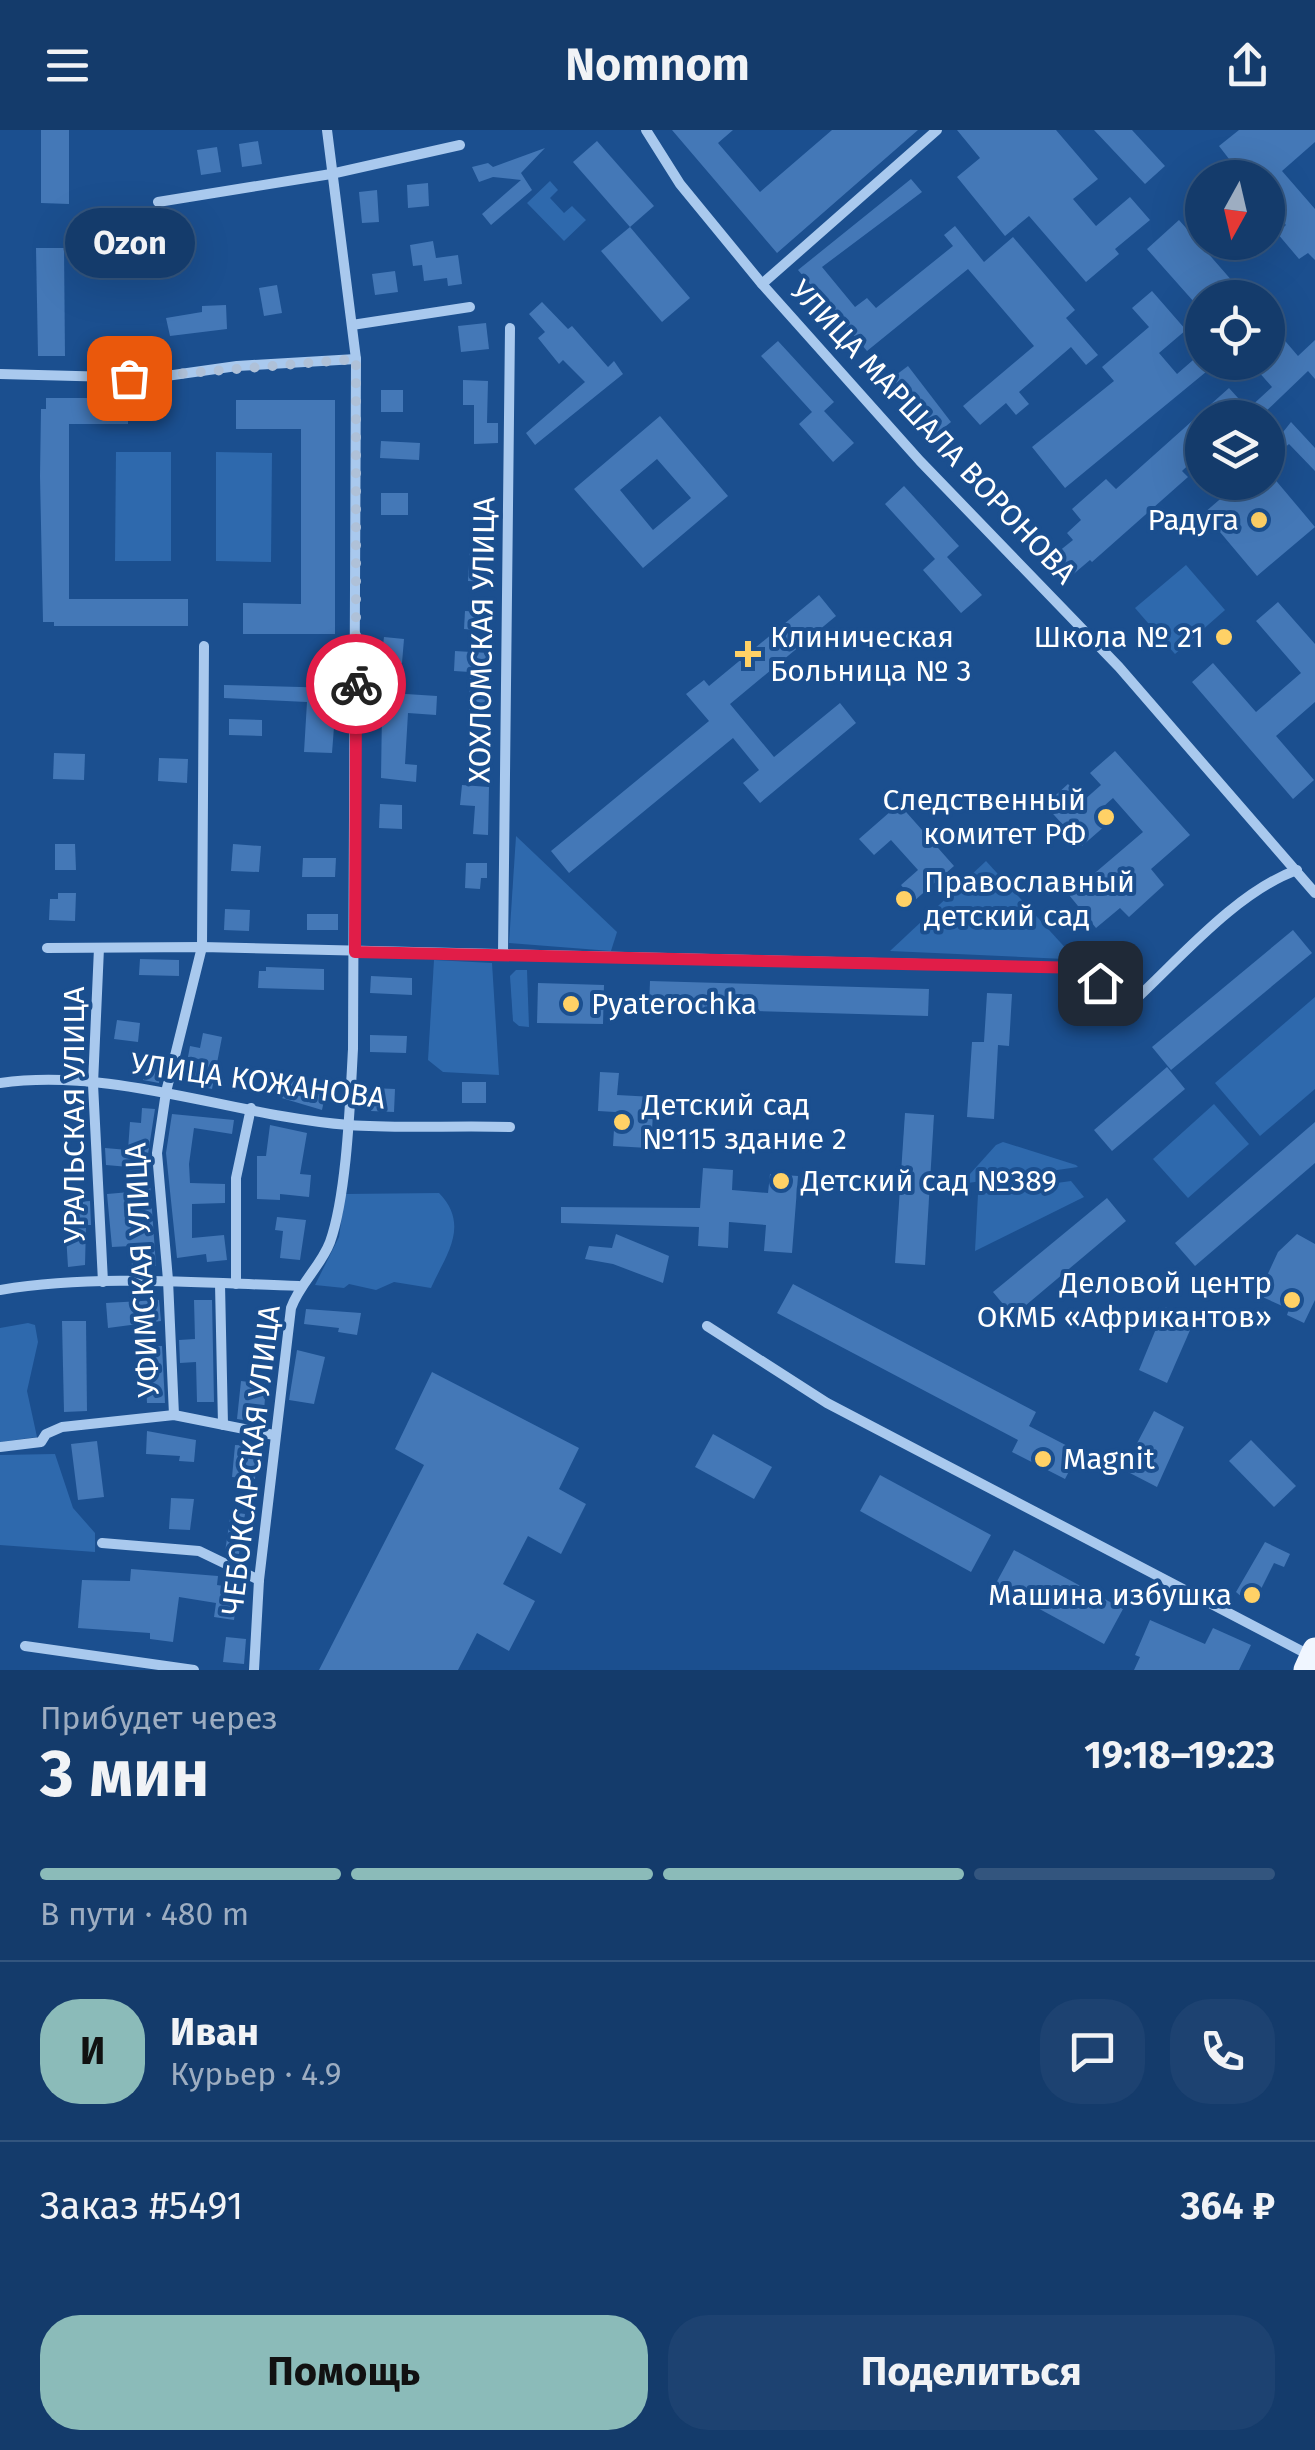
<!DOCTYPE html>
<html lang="ru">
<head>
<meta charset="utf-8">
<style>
  :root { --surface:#143b6b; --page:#1d4271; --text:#f1f3f6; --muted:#9dadc1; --line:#33557e; --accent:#8bbbb9 }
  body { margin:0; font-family:"Fira Sans",sans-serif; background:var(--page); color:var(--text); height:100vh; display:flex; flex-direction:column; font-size:38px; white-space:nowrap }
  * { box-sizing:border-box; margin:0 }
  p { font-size:32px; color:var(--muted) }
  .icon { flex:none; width:55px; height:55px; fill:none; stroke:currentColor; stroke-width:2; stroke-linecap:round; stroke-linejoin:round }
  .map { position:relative; height:1540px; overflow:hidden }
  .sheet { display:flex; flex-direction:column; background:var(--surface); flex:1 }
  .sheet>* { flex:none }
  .needle { width:65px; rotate:188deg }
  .tools { position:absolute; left:1185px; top:30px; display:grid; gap:20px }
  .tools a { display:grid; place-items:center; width:100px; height:100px; border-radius:50%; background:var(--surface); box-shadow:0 10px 40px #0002,0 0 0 2px var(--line); font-size:50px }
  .pin { position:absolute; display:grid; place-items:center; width:85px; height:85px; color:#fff; margin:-42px; border-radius:20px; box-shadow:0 5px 15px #0006 }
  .courier { position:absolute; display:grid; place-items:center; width:100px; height:100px; margin:-50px; border:8px solid #e11d48; border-radius:50%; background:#fff; color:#222; box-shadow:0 2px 12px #0007 }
  .bubble { position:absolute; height:70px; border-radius:35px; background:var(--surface); box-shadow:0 10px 40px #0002,0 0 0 2px var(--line); font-size:32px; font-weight:700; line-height:70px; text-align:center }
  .head em { font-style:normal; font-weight:700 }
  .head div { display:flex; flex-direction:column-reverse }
  .head { display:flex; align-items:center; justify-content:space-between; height:170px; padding:0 40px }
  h1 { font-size:65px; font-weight:700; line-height:75px }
  .bar { display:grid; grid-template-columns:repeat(4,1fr); gap:15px 10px; align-content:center; height:120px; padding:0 40px }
  .bar i { height:12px; border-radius:8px; background:var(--line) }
  .bar .active { background:var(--accent) }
  .bar p { grid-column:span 4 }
  .line { display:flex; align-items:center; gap:25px; padding:0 40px; border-top:2px solid var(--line) }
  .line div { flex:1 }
  .round { display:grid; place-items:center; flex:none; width:105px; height:105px; border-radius:40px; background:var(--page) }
  .primary-button { display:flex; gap:20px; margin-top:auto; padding:20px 40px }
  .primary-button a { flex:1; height:115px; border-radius:40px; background:var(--accent); color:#111; font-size:40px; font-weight:700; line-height:115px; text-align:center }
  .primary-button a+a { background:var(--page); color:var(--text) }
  header { display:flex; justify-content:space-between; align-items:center; height:130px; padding:0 40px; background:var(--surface); font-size:45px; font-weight:700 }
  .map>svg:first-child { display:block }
  .green { fill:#2e69ad }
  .building { fill:#4478b7; fill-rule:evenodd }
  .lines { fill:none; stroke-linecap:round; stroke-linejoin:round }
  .street { stroke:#a9c9ee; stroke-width:10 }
  .primary { stroke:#f0f6ff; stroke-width:25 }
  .done { stroke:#afc1d8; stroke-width:10; stroke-dasharray:0 18 }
  .route { stroke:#e11d48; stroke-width:12 }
  .poi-dot { fill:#ffd166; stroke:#1b4f8f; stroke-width:4 }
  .labels { text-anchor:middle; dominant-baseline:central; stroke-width:8; stroke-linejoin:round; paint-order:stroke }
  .street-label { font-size:30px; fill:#fff; stroke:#1b4f8f }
  .poi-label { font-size:30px; fill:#fff; stroke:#1b4f8f; text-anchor:start }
</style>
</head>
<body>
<header><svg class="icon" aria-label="menu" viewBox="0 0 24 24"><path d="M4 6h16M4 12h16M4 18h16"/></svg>Nomnom<svg class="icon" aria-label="share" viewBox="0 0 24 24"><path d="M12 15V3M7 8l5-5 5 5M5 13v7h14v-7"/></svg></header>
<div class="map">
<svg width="1315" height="1540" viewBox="0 0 1315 1540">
  <rect width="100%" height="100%" fill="#1b4f8f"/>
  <!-- green -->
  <g class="green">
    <path d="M550,51L558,60L550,68L564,83L572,76L586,90L564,111L527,73Z"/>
    <path d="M116,322H171V431H115Z"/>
    <path d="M216,322L272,323L271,432L216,431Z"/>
    <path d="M1186,435L1225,480L1175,524L1135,478Z"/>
    <path d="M516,706L617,802L611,821L509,813Z"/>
    <path d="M986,731L1070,823L1065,829L890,821Z"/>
    <path d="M434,830L492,833L499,945L443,942L428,930Z"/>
    <path d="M516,840H527L529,897L519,896L513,891L510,846Z"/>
    <path d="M1315,867V959L1260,1006L1215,953Z"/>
    <path d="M1214,974L1249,1014L1188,1068L1153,1029Z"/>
    <path d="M1003,1012L1076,1035L1078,1037L961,1054L996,1015Z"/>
    <path d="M1071,1051L1084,1067L975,1121L978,1064Z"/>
    <path d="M439,1063C471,1096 445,1126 431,1158L394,1152L376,1160L349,1154L344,1158L315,1155L339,1107L345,1064Z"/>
    <path d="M28,1193L35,1195L38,1212L27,1261L37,1307L0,1312V1198Z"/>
    <path d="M55,1324L73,1378L95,1403V1422L0,1415V1325Z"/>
  </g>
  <!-- building -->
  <g class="building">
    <path d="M41,0H69V74L41,73Z"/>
    <path d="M672,0H733L718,13L760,62L832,0H918L777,123Z"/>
    <path d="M957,0H1056L1098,49L1073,69L1096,96L1130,67L1150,90L1115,119L1119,124L1086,152L1029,86L1005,106L957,47L980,28Z"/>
    <path d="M1094,0H1132L1165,36L1145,54Z"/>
    <path d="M1239,0H1315V12L1282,41L1315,79V130L1308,123L1299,129L1277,103L1286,95L1268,74V48H1225L1236,38L1219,16Z"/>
    <path d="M258,11L262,34L242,37L239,14Z"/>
    <path d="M597,11L654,76L630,97L573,32Z"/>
    <path d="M217,17L221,42L201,45L197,20Z"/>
    <path d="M545,18L521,43L532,60L491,95L482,84L521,50L493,47L479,52L472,37L488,33L493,37Z"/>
    <path d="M911,49L922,62L822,137L855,177L867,168L876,178L953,116L944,105L955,96L984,132L1013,107L1075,180L1066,188L1098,225L1086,235L1071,217L1019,262L1029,274L1016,285L1006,273L980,295L963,276L1034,216L968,139L867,221L798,140Z"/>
    <path d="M428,53L429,76L408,78L407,55Z"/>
    <path d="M377,60L379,92L362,93L359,62Z"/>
    <path d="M1179,90L1247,168H1202V181L1147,119Z"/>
    <path d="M630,97L690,168L662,192L601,121Z"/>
    <path d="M184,104L188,127L161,131L158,108Z"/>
    <path d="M433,111L436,128L458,125L462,154L448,156L447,148L424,151L422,135L413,136L410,115Z"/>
    <path d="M36,118H64L65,226H38Z"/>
    <path d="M112,118H139V143L111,142Z"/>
    <path d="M395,141L398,162L375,165L372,144Z"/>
    <path d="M277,155L282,183L264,186L259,158Z"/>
    <path d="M1152,161L1186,200L1159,223L1177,244L1200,224L1202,232L1212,237L1065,358L1032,317L1114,251L1102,237L1149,197L1132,178Z"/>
    <path d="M542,172L568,199L572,196L608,237L614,231L623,244L535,315L526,303L585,252L563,230L559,234L538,208L545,202L529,184Z"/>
    <path d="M226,175L227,199L170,206L166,188L202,182V176Z"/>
    <path d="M1268,191L1298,226L1315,210V249L1308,241L1259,288H1202V322L1182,341L1188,347L1092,432L1090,430L1070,447L1053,426L1073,410L1067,403L1081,390L1072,379L1106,349L1116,359L1229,258L1248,279L1272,257L1250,232H1268Z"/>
    <path d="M486,193L489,219L461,222L458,196Z"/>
    <path d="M778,211L834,272L824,281L854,313L833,332L799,294L812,282L761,226Z"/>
    <path d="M908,236L951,292L936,304L892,248Z"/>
    <path d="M463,250L488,251L487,293H498V313L474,314V275H463Z"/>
    <rect x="381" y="260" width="22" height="22"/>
    <path d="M46,268H128V294H69V469H188V496H54V492H43L40,346L41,279H46Z"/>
    <path d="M236,270H335V504H243V473L301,474V299H236Z"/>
    <path d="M660,286L728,366L643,438L574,359ZM657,329L691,368L653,400L620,360Z"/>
    <path d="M1291,292L1315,318V341L1289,314L1283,319L1276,311Z"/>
    <path d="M381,311L420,313L419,330L380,328Z"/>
    <path d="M1268,341L1315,397L1257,446L1204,383L1240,352H1268Z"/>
    <path d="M904,356L959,416L947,427L982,465L961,483L923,440L935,429L885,374Z"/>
    <rect x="381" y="363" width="27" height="22"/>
    <path d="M470,418L490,419L489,452L468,451Z"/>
    <path d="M819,465L836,486L730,574L774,627L840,573L856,593L760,673L743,653L759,640L733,608L569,743L551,721L709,591L686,564L704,550L709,556Z"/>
    <path d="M1278,472L1315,514V572L1276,606L1314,650L1293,669L1192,552L1213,533L1256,582L1301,543L1256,491Z"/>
    <path d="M465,481L489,482L488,501L464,499Z"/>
    <path d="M384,507L404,509L402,533L381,531Z"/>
    <path d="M455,521L488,523L486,561L490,562L489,583L469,582L470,542L454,541Z"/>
    <path d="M224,555L337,558L332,623L304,622L307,572L224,568Z"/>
    <path d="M375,562L437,566L436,585L408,583L405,634L417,635L416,652L381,648L382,581H373Z"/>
    <path d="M229,589L262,590V606L229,605Z"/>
    <path d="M1115,621L1190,705L1151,739L1164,755L1129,787L1120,778L1096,798L1069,765L1143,702L1113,668L1095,684L1106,695L1082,716L1045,675L1068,654L1083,671L1101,655L1090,643Z"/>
    <path d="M54,623L85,624L84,650L53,649Z"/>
    <path d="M159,628L188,629L187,653L158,651Z"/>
    <path d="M462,655L489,657L488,705L473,704L475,676L460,675Z"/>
    <path d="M380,674L402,675V699L379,698Z"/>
    <path d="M899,674L954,736L914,771L901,755L918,740L891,710L874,725L859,709Z"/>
    <path d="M55,714H75L76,740H55Z"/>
    <path d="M233,714L261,716L259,742L231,741Z"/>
    <path d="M303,728H336L335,747H302Z"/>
    <path d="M466,733H487V748H481L480,759L465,758Z"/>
    <path d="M58,763H76L75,791L49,790L50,769H58Z"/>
    <path d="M225,779L250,780L249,801L224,800Z"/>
    <rect x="307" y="784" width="31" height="16"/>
    <path d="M1293,800L1312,823L1171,940L1152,917Z"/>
    <path d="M140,829L179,830V846L139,845Z"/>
    <path d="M266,837L324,839V860L258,858L259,841H266Z"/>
    <path d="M371,846L412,848V865L370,863Z"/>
    <path d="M650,851L929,859L928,886L649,878Z"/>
    <path d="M538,853L604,855L603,894L537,893Z"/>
    <path d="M987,863L1012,864L1009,916L998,915L994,989L967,987L972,912H984Z"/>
    <path d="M117,890L140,893L138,912L114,909Z"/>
    <path d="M203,903L222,907L212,959L192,954L199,929L188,927L190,916L200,918Z"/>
    <path d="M370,905L407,906L406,923L370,922Z"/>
    <path d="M147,921L163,924L159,953L143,950Z"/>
    <path d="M1167,937L1185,959L1112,1021L1094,1000Z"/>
    <path d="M600,942L619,943L617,965L654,967L652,1000L667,1001L666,1019L613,1016L615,982L598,981Z"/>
    <path d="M279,948L327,957L322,980L275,966Z"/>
    <rect x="462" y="952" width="24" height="21"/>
    <path d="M372,958L395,959L394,982L371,981Z"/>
    <path d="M142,978L155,979L148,1024L156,1136L132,1137L131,1116L112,1117L107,1064L130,1062L129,1037L106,1035L105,1018L128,1020L130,992L141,993Z"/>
    <path d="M905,983L934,985L925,1135L895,1133Z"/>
    <path d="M172,984L234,990L232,1004L194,998L189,1034L190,1053L225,1054V1073L192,1074V1108L224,1105L227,1130L207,1132L206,1124L177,1128L166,1023Z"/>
    <path d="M1315,992V1033L1195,1136L1175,1113Z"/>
    <path d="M270,995L307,1003L300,1044L311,1045L309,1067L280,1064V1070L257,1069V1026H266Z"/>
    <path d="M703,1038L733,1040L732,1060L768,1063L770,1044L798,1046L792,1123L764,1121L766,1095L729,1092L728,1118L698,1116L699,1097L561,1093V1077L700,1078Z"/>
    <path d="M1107,1068L1126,1091L1013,1186L993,1162Z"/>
    <path d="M90,1071L91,1095H86L85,1135L68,1137L64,1073Z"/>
    <path d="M277,1087L306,1090L300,1130L280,1128L283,1101L275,1100Z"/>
    <path d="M616,1104L669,1126L663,1153L613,1134L585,1129L589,1116L612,1118Z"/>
    <path d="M1297,1104L1315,1114V1170L1304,1193L1287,1185L1289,1179L1258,1165L1278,1122Z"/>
    <path d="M793,1154L1036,1282L1029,1296L1079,1322L1065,1349L1012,1322L1018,1310L777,1183Z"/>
    <path d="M159,1170L161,1191L108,1198L106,1173Z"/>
    <path d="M194,1170H212L214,1272H197L196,1232L180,1233L179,1210L195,1209Z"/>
    <path d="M1165,1177L1194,1191L1167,1253L1139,1240Z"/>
    <path d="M306,1179L361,1183L357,1205L338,1202L339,1198L304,1194Z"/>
    <path d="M62,1191H86L87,1281L64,1282Z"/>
    <path d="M162,1216L165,1273H147L144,1217Z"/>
    <path d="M253,1218L269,1219L263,1293L237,1289L241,1251L249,1252Z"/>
    <path d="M297,1220L325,1227L314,1274L289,1270Z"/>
    <path d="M432,1242L579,1318L559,1359L586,1374L561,1424L528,1406L503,1454L535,1471L509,1521L477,1503L458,1540H319L424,1335L395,1319Z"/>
    <path d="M1154,1281L1184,1297L1157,1357L1128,1342L1139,1321L1134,1319Z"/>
    <path d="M147,1301L196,1310L194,1332L179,1331L180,1326L146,1324Z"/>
    <path d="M713,1304L772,1337L754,1369L695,1337Z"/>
    <path d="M1251,1310L1296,1356L1274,1377L1229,1331Z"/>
    <path d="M97,1311L104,1367L78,1370L71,1314Z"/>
    <path d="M235,1315L257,1316L255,1349L232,1347Z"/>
    <path d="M880,1345L991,1405L971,1442L860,1381Z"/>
    <path d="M171,1368L194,1369L190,1400L169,1399Z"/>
    <path d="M231,1382L245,1384L239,1424L225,1422Z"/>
    <path d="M1265,1412L1290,1424L1284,1437L1274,1433L1261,1459V1469L1249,1473L1236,1462Z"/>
    <path d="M1014,1420L1123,1479L1104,1514L995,1455Z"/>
    <path d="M131,1439L218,1446L217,1455L238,1458L234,1490L214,1487L216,1473L179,1467L173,1512L150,1509V1503L78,1498L82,1450L130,1451Z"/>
    <path d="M1150,1490L1205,1514L1213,1498L1251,1515L1239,1540H1134L1140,1527L1135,1525Z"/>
    <path d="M226,1507L246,1509L244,1534L223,1532Z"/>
  </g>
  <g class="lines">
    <!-- street -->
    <g class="street">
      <path d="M646,0L680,54L762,154L920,331L1119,537L1315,763"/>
      <path d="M158,72L331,44L460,15"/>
      <path d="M762,154L937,0"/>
      <path d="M352,195L470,177"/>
      <path d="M0,244L152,248L237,236L356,229"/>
      <path d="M47,818L202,817L1087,838L1114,868L1135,870C1181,827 1238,761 1297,740"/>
      <path d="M99,818L93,954L103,1152"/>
      <path d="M503,823L510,198"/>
      <path d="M0,953C117,937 233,986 349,995C402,999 456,995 510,997"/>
      <path d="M220,1154L223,1295"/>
      <path d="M236,1154V1048L251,978"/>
      <path d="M0,1160C99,1144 199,1153 299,1156"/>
      <path d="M707,1196L827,1273L1311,1526"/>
      <path d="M174,1285L168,1150L157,1023L166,962L202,817L204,516"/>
      <path d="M0,1317L41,1312L46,1304L62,1297L174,1285L274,1305"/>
      <path d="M102,1413L199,1421L259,1450"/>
      <path d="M25,1516L194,1540"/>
      <path d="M254,1540L259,1450L291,1178C300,1153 321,1136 330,1112C347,1064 350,972 353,919L356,229L327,0"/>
    </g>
    <!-- primary -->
    <path class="primary" d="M1306,1540L1315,1520"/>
  </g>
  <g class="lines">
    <!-- done -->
    <path class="done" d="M129,248L356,229V554"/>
    <!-- route -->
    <path class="route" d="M356,554L355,822L1086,838L1100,853"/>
  </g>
  <!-- markers -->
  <g class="poi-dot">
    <circle cx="1259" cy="390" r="10"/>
    <circle cx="1224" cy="507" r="10"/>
    <path d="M743 509h10v10h10v10h-10v10h-10v-10h-10v-10h10z"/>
    <circle cx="1106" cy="687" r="10"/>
    <circle cx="904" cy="769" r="10"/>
    <circle cx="571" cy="874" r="10"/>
    <circle cx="622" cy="992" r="10"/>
    <circle cx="781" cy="1051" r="10"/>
    <circle cx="1292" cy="1170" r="10"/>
    <circle cx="1043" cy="1329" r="10"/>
    <circle cx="1252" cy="1465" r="10"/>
  </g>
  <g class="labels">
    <!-- street labels -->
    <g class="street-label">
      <text transform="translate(933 302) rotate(47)">УЛИЦА МАРШАЛА ВОРОНОВА</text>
      <text transform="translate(482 510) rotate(-89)">ХОХЛОМСКАЯ УЛИЦА</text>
      <text transform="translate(258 951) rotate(8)">УЛИЦА КОЖАНОВА</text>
      <text transform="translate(74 985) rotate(-90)">УРАЛЬСКАЯ УЛИЦА</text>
      <text transform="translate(142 1140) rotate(-93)">УФИМСКАЯ УЛИЦА</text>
      <text transform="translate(251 1330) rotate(-83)">ЧЕБОКСАРСКАЯ УЛИЦА</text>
    </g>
    <!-- poi labels -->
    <g class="poi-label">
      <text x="1239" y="390" text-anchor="end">Радуга</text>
      <text x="770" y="507">Клиническая<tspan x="770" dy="34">Больница № 3</tspan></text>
      <text x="1204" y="507" text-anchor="end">Школа № 21</text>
      <text x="1086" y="670" text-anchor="end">Следственный<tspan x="1086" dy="34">комитет РФ</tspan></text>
      <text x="924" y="752">Православный<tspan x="924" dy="34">детский сад</tspan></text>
      <text x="591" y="874">Pyaterochka</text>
      <text x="642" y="975">Детский сад<tspan x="642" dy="34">№115 здание 2</tspan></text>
      <text x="801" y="1051">Детский сад №389</text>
      <text x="1272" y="1153" text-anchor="end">Деловой центр<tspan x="1272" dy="34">ОКМБ «Африкантов»</tspan></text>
      <text x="1063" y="1329">Magnit</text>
      <text x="1232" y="1465" text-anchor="end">Машина избушка</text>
    </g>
  </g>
</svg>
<div class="tools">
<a><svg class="needle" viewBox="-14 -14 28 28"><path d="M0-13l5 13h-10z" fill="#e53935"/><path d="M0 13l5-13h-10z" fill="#9dadc1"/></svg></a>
<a><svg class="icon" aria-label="locate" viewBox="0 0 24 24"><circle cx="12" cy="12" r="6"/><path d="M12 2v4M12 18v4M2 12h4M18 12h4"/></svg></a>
<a><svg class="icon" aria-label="layers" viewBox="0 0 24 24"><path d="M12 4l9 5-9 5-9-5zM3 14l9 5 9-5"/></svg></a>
</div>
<div class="pin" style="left:129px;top:248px;background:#ea580c"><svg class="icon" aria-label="bag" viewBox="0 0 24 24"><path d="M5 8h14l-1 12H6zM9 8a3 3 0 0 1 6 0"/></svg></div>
<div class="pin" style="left:1100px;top:853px;background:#1f2937"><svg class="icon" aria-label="home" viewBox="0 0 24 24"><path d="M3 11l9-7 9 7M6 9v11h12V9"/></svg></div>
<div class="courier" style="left:356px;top:554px"><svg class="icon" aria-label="bike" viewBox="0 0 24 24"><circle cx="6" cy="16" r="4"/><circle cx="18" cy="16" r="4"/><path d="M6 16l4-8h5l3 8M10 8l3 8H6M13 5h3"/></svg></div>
<div class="bubble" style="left:65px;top:78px;width:130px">Ozon</div>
</div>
<section class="sheet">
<div class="head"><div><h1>3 мин</h1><p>Прибудет через</p></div><em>19:18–19:23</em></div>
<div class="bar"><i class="active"></i><i class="active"></i><i class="active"></i><i></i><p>В пути · 480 m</p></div>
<div class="line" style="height:180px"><b class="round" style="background:var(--accent);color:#111">И</b><div><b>Иван</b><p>Курьер · 4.9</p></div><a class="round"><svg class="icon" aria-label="chat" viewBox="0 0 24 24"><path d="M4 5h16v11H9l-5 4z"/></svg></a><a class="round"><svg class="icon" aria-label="phone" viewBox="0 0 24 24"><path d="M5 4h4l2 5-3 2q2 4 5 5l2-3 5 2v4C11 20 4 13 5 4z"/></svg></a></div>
<div class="line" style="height:130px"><div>Заказ #5491</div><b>364 ₽</b></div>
<div class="primary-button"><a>Помощь</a><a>Поделиться</a></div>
</section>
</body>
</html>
